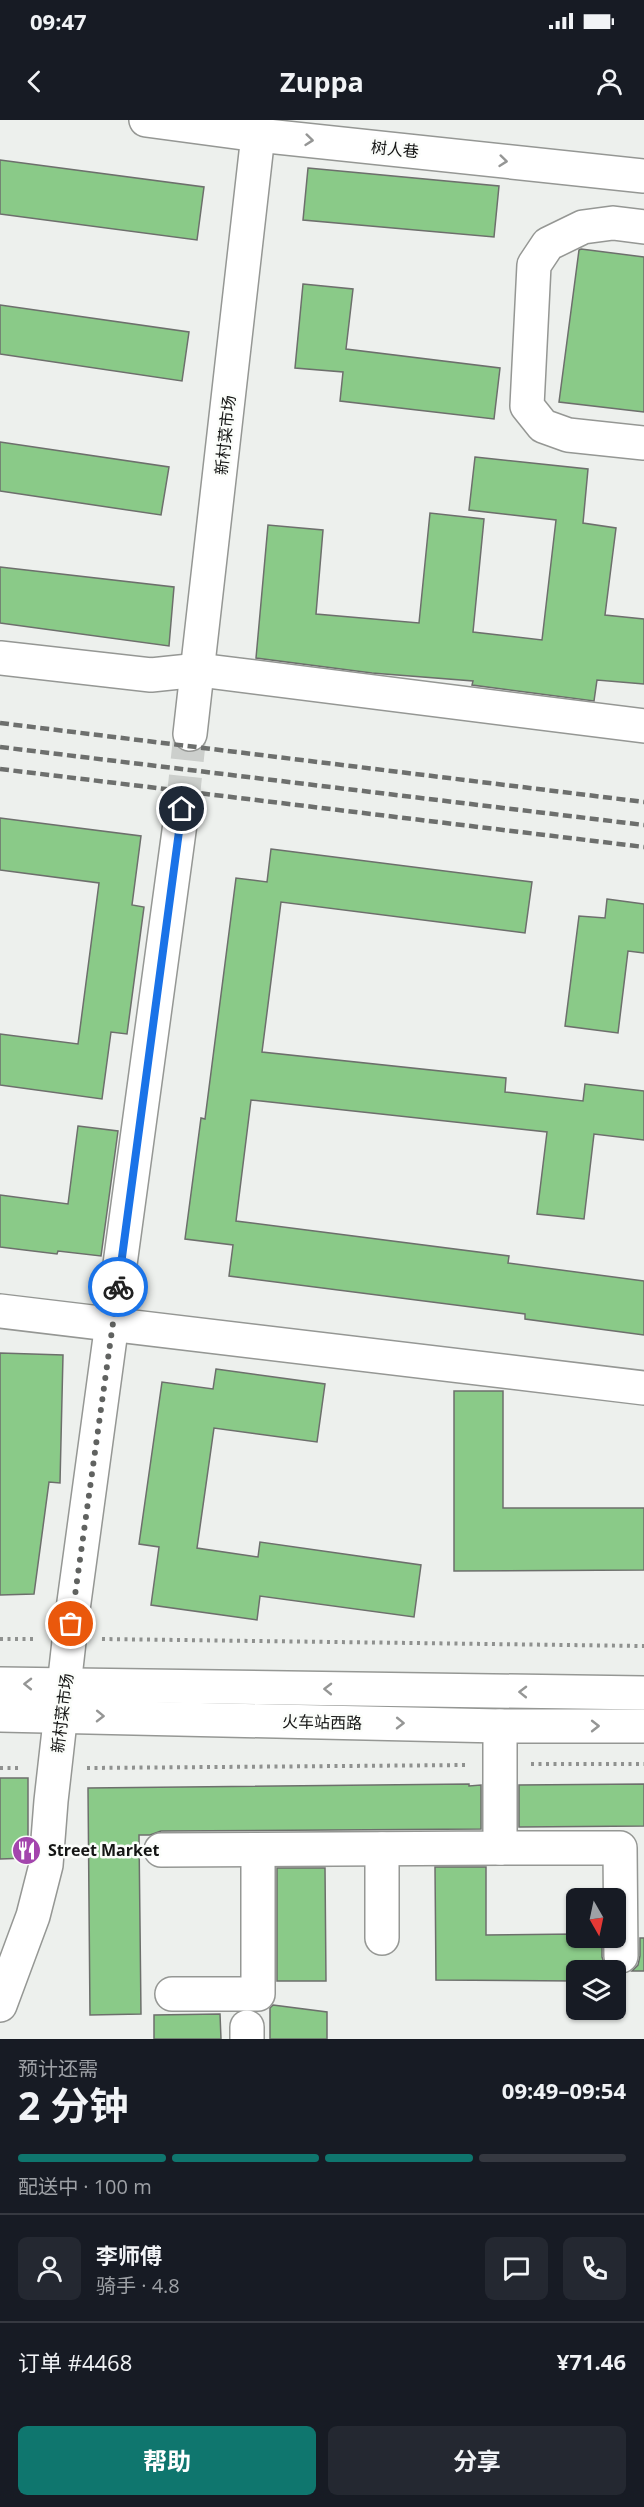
<!DOCTYPE html>
<html lang="zh">
<head>
<meta charset="utf-8">
<style>
  :root { --surface:#171b24; --page:#242831; --text:#f1f3f6; --muted:#9ea1a6; --line:#363941; --accent:#0f766e }
  body { margin:0; font-family:"Open Sans","Noto Sans SC",sans-serif; background:var(--page); color:var(--text); height:100vh; display:flex; flex-direction:column; font-size:22px; white-space:nowrap }
  * { box-sizing:border-box; margin:0 }
  p { font-size:20px; color:var(--muted) }
  .icon { flex:none; width:33px; height:33px; fill:none; stroke:currentColor; stroke-width:2; stroke-linecap:round; stroke-linejoin:round }
  .map { position:relative; height:1919px; overflow:hidden }
  .details { display:flex; flex-direction:column; background:var(--surface); flex:1 }
  .details>* { flex:none }
  .needle { width:39px; rotate:171deg }
  .fabs { position:absolute; left:566px; top:1768px; display:grid; gap:12px }
  .fabs a { display:grid; place-items:center; width:60px; height:60px; border-radius:9px; background:var(--surface); box-shadow:0 2px 4px #0004; font-size:30px }
  .pin { position:absolute; display:grid; place-items:center; width:51px; height:51px; color:#fff; margin:-26px; border:3px solid #fff; border-radius:50%; box-shadow:0 2px 6px #0007 }
  .courier { position:absolute; display:grid; place-items:center; width:60px; height:60px; margin:-30px; border:4px solid #1a73e8; border-radius:50%; background:#fff; color:#222; box-shadow:0 2px 8px #0007 }
  .overview em { font-style:normal; font-weight:700 }
  .overview div { display:flex; flex-direction:column-reverse }
  .overview { display:flex; align-items:center; justify-content:space-between; height:102px; padding:0 18px }
  h1 { font-size:39px; font-weight:700; line-height:45px }
  .bar { display:grid; grid-template-columns:repeat(4,1fr); gap:9px 6px; align-content:center; height:72px; padding:0 18px }
  .bar i { height:8px; border-radius:4px; background:var(--line) }
  .bar .current { background:var(--accent) }
  .bar p { grid-column:span 4 }
  .line { display:flex; align-items:center; gap:15px; padding:0 18px; border-top:2px solid var(--line) }
  .line div { flex:1 }
  .round { display:grid; place-items:center; flex:none; width:63px; height:63px; border-radius:9px; background:var(--page) }
  .cta { display:flex; gap:12px; margin-top:auto; padding:12px 18px }
  .cta a { flex:1; height:69px; border-radius:9px; background:var(--accent); color:#fff; font-size:24px; font-weight:700; line-height:69px; text-align:center }
  .cta a+a { background:var(--page); color:var(--text) }
  .status { display:flex; justify-content:space-between; align-items:center; height:42px; padding:0 30px; background:var(--surface); direction:ltr }
  .status svg { height:16px; fill:currentColor }
  header { display:flex; justify-content:space-between; align-items:center; height:78px; padding:0 18px; background:var(--surface); font-size:27px; font-weight:700 }
  .map>svg:first-child { display:block }
  .building { fill:#8aca88; stroke:#6d6f6c; stroke-width:1.5 }
  .lines { fill:none; stroke-linecap:round; stroke-linejoin:round }
  .minor-tunnel { stroke:#cccfcc; stroke-width:33; stroke-dasharray:33 16; stroke-linecap:butt }
  .minor-casing { stroke:#959794; stroke-width:36 }
  .major-casing { stroke:#959794; stroke-width:36 }
  .path { stroke:#8f918f; stroke-width:4; stroke-dasharray:3 4.5; stroke-linecap:butt }
  .minor { stroke:#fff; stroke-width:33 }
  .major { stroke:#fff; stroke-width:33 }
  .rail { stroke:#6d6f6d; stroke-width:4.5; stroke-dasharray:9 4.5; stroke-linecap:butt }
  .oneway { stroke:#959695 }
  .done { stroke:#606260; stroke-width:6; stroke-dasharray:0 10.8 }
  .route { stroke:#1a73e8; stroke-width:8 }
  .labels { text-anchor:middle; dominant-baseline:central; stroke-width:5; stroke-linejoin:round; paint-order:stroke }
  .street-label { font-size:16px; fill:#141514; stroke:#fbfdfa }
  .poi-label { font-size:16px; font-weight:bold; fill:#141514; stroke:#fbfdfa; text-anchor:start }
</style>
</head>
<body>
<div class="status"><b>09:47</b><svg viewBox="0 0 49 12"><path d="M0 12V9h3v3zM5 12V6h3v6zM10 12V3h3v9zM15 12V0h3v12zM26 1h20v11H26zM47 4h2v5h-2z"/></svg></div>
<header><svg class="icon" aria-label="back" viewBox="0 0 24 24"><path d="M15 5l-7 7 7 7"/></svg>Zuppa<svg class="icon" aria-label="person" viewBox="0 0 24 24"><circle cx="12" cy="8" r="4"/><path d="M4 21q1-7 8-7t8 7"/></svg></header>
<div class="map">
<svg width="644" height="1919" viewBox="0 0 644 1919">
  <rect width="100%" height="100%" fill="#edf0ed"/>
  <!-- building -->
  <g class="building">
    <path d="M0,40L204,67L197,120L0,94Z"/>
    <path d="M308,48L499,66L494,117L303,100Z"/>
    <path d="M581,129L644,137V292L559,282L579,130Z"/>
    <path d="M303,164L353,169L346,229L500,248L494,299L340,281L343,252L295,248Z"/>
    <path d="M0,185L189,212L182,261L0,234Z"/>
    <path d="M0,322L169,347L161,395L0,371Z"/>
    <path d="M475,337L588,349L583,403L616,408L605,495L644,499V564L597,560L594,581L472,565L473,561L372,553L256,538L268,405L323,410L316,494L419,503L430,393L484,399L473,512L542,520L556,400L469,390Z"/>
    <path d="M0,447L174,467L169,526L0,503Z"/>
    <path d="M0,698L141,716L132,785L144,787L127,914L111,912L102,979L0,965V914L78,924L99,763L0,750Z"/>
    <path d="M271,729L532,762L525,813L281,782L262,932L506,958L505,972L583,981L585,964L644,971V1020L594,1014L584,1099L537,1094L547,1012L251,980L236,1101L509,1136L508,1143L644,1161V1215L525,1199V1194L229,1156L233,1125L185,1119L201,998L205,999L236,758L267,762Z"/>
    <path d="M607,779L644,784V833L628,831L618,913L565,906L579,796L605,798Z"/>
    <path d="M78,1006L118,1011L101,1136L58,1131L57,1134L0,1127V1075L68,1084Z"/>
    <path d="M0,1233L63,1235L60,1363L49,1362L34,1474L0,1475Z"/>
    <path d="M216,1249L325,1264L317,1322L214,1308L197,1428L258,1437L260,1422L421,1445L414,1497L260,1476L257,1500L151,1485L159,1427L139,1424L162,1262L213,1269Z"/>
    <path d="M454,1271H503V1388H644V1450L454,1451Z"/>
    <path d="M0,1658H28V1738L0,1739Z"/>
    <path d="M469,1664V1666L481,1665V1709L161,1711L150,1715H139L141,1894L90,1895L88,1668Z"/>
    <path d="M644,1664V1706L519,1707V1665Z"/>
    <path d="M435,1747H486V1815L576,1814V1818H602V1837L605,1845L610,1851H576V1861L436,1860Z"/>
    <path d="M277,1748H325L326,1861H277Z"/>
    <path d="M640,1818H644V1851H632L638,1845L640,1836Z"/>
    <path d="M273,1885L327,1892V1919H270V1888Z"/>
    <path d="M220,1894L221,1919H154V1895Z"/>
  </g>
  <g class="lines">
    <!-- minor-tunnel -->
    <path class="minor-tunnel" d="M182,689L190,614"/>
    <defs>
      <g id="minor">
        <path d="M146,0L258,15L644,56"/>
        <path d="M644,107L613,103L583,107L548,124L534,145L527,286L543,306L568,315L644,323"/>
        <path d="M0,538L151,555L199,550L644,606"/>
        <path d="M190,614L258,15"/>
        <path d="M0,1191L644,1268"/>
        <path d="M500,1728H620L621,1836"/>
        <path d="M382,1729V1818"/>
        <path d="M161,1730L500,1728V1606"/>
        <path d="M172,1874H258V1730"/>
        <path d="M0,1885L33,1796L46,1745L51,1681L71,1504L182,689"/>
        <path d="M247,1919V1907"/>
      </g>
      <g id="major">
        <path d="M0,1564L644,1573"/>
        <path d="M0,1595L500,1606H644"/>
      </g>
    </defs>
    <!-- minor casing -->
    <use href="#minor" class="minor-casing"/>
    <!-- major casing -->
    <use href="#major" class="major-casing"/>
    <!-- path -->
    <g class="path">
      <path d="M0,1519H37"/>
      <path d="M102,1519L644,1526"/>
      <path d="M531,1644H644"/>
      <path d="M0,1648H22"/>
      <path d="M87,1648L469,1645"/>
    </g>
    <!-- minor -->
    <use href="#minor" class="minor"/>
    <!-- major -->
    <use href="#major" class="major"/>
    <!-- rail -->
    <g class="rail">
      <path d="M0,603L644,682"/>
      <path d="M0,627L644,705"/>
      <path d="M0,649L644,727"/>
    </g>
  </g>
  <!-- one-way arrows -->
  <defs><path id="oneway-chevron" d="M-2-3.5L2.5 0L-2 3.5" fill="none" stroke-width="1.6" stroke-linecap="round" stroke-linejoin="round" transform="scale(1.5)"/></defs>
  <g class="oneway">
    <use href="#oneway-chevron" transform="translate(309 20) rotate(6)"/>
    <use href="#oneway-chevron" transform="translate(503 41) rotate(6)"/>
    <use href="#oneway-chevron" transform="translate(28 1564) rotate(-179)"/>
    <use href="#oneway-chevron" transform="translate(328 1569) rotate(-179)"/>
    <use href="#oneway-chevron" transform="translate(523 1572) rotate(-179)"/>
    <use href="#oneway-chevron" transform="translate(100 1596) rotate(1)"/>
    <use href="#oneway-chevron" transform="translate(400 1603) rotate(1)"/>
    <use href="#oneway-chevron" transform="translate(595 1606)"/>
  </g>
  <g class="lines">
    <!-- done -->
    <path class="done" d="M71,1504L118,1167"/>
    <!-- route -->
    <path class="route" d="M118,1167L182,689"/>
  </g>
  <!-- icons -->
  <defs>
    <symbol id="restaurant-disc" viewBox="-11 -11 22 22"><circle r="9.5" fill="#a345ad" stroke="#fbfdfa"/><path d="M-5-6h1v4h1v-4h1v4h1v-4h1v5L-1.5 .5V6h-2V.5L-5-1ZM5-6V6H3V1.5H1.5Q1.5-4 5-6Z" fill="#fff"/></symbol>
  </defs>
  <g fill-rule="evenodd">
    <use href="#restaurant-disc" x="10" y="1714" width="33" height="33"/>
  </g>
  <g class="labels">
    <!-- street labels -->
    <g class="street-label">
      <text transform="translate(395 29) rotate(6)">树人巷</text>
      <text transform="translate(225 315) rotate(-84)">新村菜市场</text>
      <text transform="translate(62 1593) rotate(-83)">新村菜市场</text>
      <text transform="translate(322 1602) rotate(1)">火车站西路</text>
    </g>
    <!-- poi labels -->
    <g class="poi-label">
      <text x="48" y="1730">Street Market</text>
    </g>
  </g>
</svg>
<div class="fabs">
<a><svg class="needle" viewBox="-14 -14 28 28"><path d="M0-13l5 13h-10z" fill="#e53935"/><path d="M0 13l5-13h-10z" fill="#9ea1a6"/></svg></a>
<a><svg class="icon" aria-label="layers" viewBox="0 0 24 24"><path d="M12 4l9 5-9 5-9-5zM3 14l9 5 9-5"/></svg></a>
</div>
<div class="pin" style="left:71px;top:1504px;background:#ea580c"><svg class="icon" aria-label="bag" viewBox="0 0 24 24"><path d="M5 8h14l-1 12H6zM9 8a3 3 0 0 1 6 0"/></svg></div>
<div class="pin" style="left:182px;top:689px;background:#1f2937"><svg class="icon" aria-label="home" viewBox="0 0 24 24"><path d="M3 11l9-7 9 7M6 9v11h12V9"/></svg></div>
<div class="courier" style="left:118px;top:1167px"><svg class="icon" aria-label="bike" viewBox="0 0 24 24"><circle cx="6" cy="16" r="4"/><circle cx="18" cy="16" r="4"/><path d="M6 16l4-8h5l3 8M10 8l3 8H6M13 5h3"/></svg></div>
</div>
<section class="details">
<div class="overview"><div><h1>2 分钟</h1><p>预计还需</p></div><em>09:49–09:54</em></div>
<div class="bar"><i class="current"></i><i class="current"></i><i class="current"></i><i></i><p>配送中 · 100 m</p></div>
<div class="line" style="height:108px"><a class="round"><svg class="icon" aria-label="person" viewBox="0 0 24 24"><circle cx="12" cy="8" r="4"/><path d="M4 21q1-7 8-7t8 7"/></svg></a><div><b>李师傅</b><p>骑手 · 4.8</p></div><a class="round"><svg class="icon" aria-label="chat" viewBox="0 0 24 24"><path d="M4 5h16v11H9l-5 4z"/></svg></a><a class="round"><svg class="icon" aria-label="phone" viewBox="0 0 24 24"><path d="M5 4h4l2 5-3 2q2 4 5 5l2-3 5 2v4C11 20 4 13 5 4z"/></svg></a></div>
<div class="line" style="height:78px"><div>订单 #4468</div><b>¥71.46</b></div>
<div class="cta"><a>帮助</a><a>分享</a></div>
</section>
</body>
</html>
